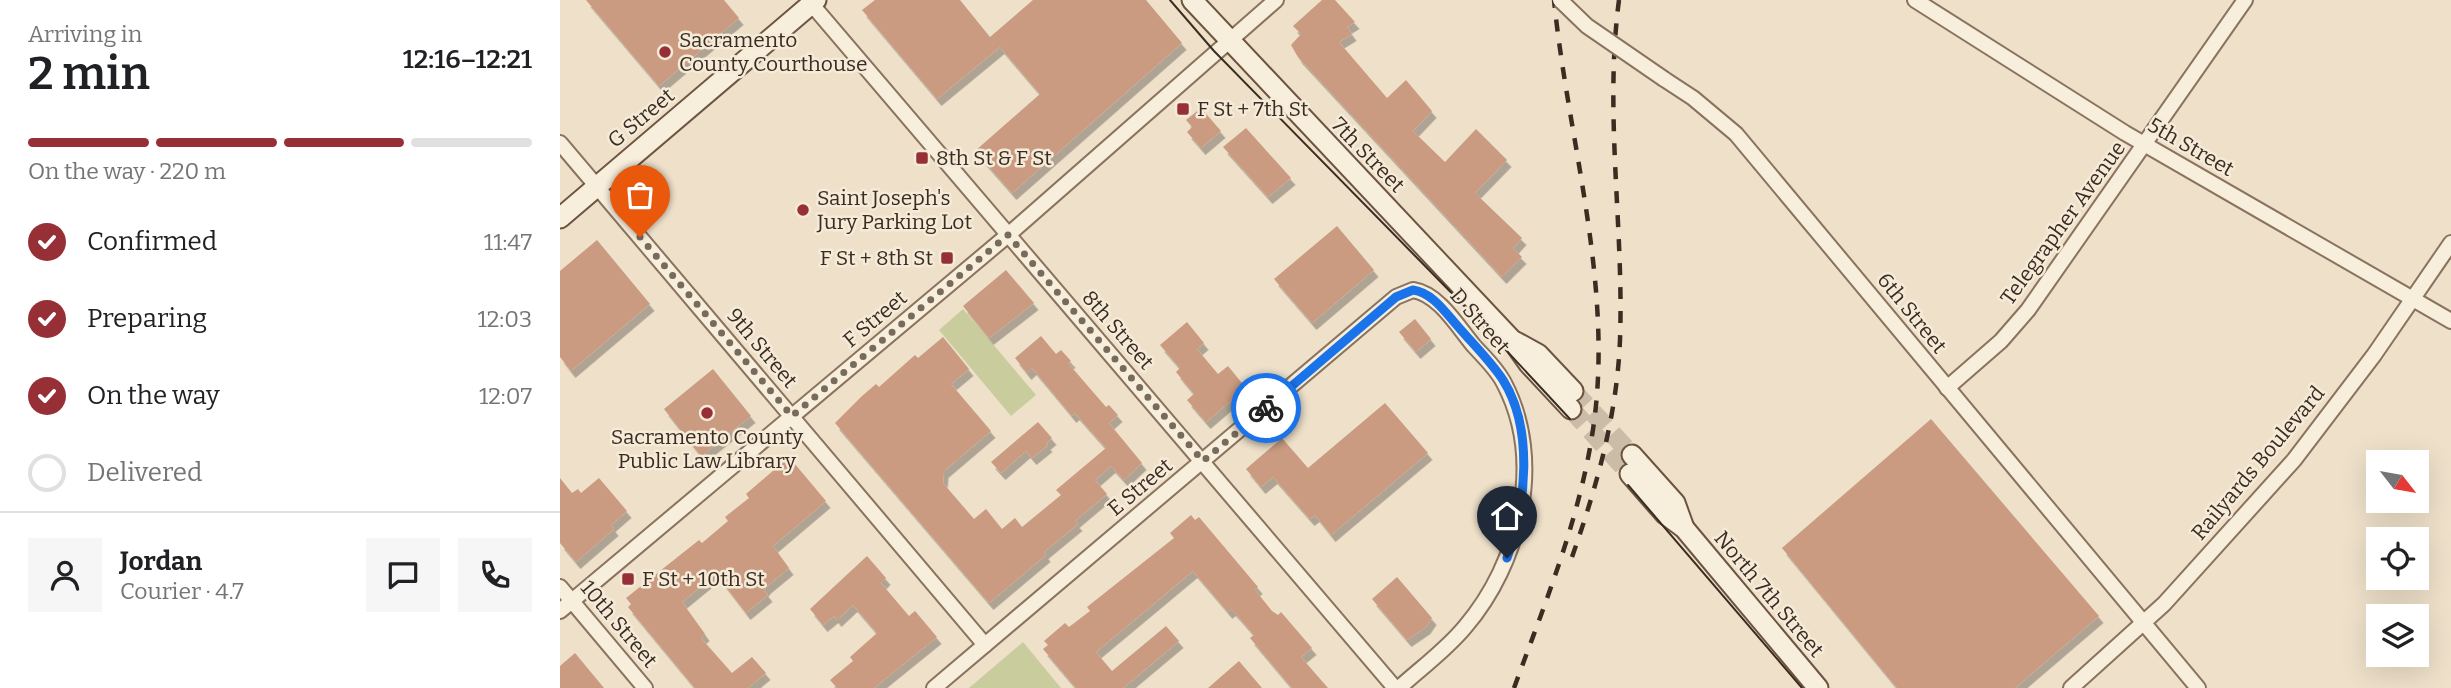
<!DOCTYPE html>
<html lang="en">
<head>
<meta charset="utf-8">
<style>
  :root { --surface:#fff; --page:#f6f6f6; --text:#202124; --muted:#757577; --line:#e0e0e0; --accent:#972f36 }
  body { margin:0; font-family:Bitter,serif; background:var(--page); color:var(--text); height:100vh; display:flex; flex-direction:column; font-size:26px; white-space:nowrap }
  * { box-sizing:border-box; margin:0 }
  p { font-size:23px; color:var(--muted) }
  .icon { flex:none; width:38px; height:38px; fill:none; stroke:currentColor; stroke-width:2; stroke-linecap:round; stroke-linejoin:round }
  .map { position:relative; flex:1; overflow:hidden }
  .details { display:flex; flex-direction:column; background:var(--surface); width:560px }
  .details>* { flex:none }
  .needle { width:46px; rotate:121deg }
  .buttons { position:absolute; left:1806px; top:450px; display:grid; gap:14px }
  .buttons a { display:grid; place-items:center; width:63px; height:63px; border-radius:0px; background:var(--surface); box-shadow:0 7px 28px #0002; font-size:35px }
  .pin { position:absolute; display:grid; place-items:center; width:60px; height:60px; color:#fff; margin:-72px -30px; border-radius:50% 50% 50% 0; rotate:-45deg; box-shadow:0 0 7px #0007 }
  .pin .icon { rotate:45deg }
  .courier { position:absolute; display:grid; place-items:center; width:70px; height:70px; margin:-35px; border:5px solid #1a73e8; border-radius:50%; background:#fff; color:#222; box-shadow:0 2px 9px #0007 }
  .overview em { font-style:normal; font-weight:600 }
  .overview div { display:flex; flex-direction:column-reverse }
  .overview { display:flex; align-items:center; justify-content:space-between; height:119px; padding:0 28px }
  h1 { font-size:46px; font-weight:600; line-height:52px }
  .bar { display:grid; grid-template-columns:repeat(4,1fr); gap:10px 7px; align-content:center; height:84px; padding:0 28px }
  .bar i { height:9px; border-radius:5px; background:var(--line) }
  .bar .current { background:var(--accent) }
  .bar p { grid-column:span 4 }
  .line { display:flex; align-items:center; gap:18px; padding:0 28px; border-top:2px solid var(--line) }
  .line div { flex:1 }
  .round { display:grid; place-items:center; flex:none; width:74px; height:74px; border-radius:0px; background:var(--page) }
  ol { padding:0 28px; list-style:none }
  li { display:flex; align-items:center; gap:21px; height:77px }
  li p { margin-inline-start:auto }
  li .icon { padding:7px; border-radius:50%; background:var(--accent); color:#fff; stroke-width:4 }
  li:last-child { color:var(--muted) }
  li i { width:38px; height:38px; border:4px solid var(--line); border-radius:50% }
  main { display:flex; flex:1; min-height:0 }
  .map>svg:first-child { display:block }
  .green { fill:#c9cc9c }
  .building { fill:#ca9b80; filter:url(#shadow) }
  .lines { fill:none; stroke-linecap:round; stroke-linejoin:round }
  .secondary-tunnel { stroke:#cabca7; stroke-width:19; stroke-dasharray:19 10; stroke-linecap:butt }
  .minor-casing { stroke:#8a735e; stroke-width:18 }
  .secondary-casing { stroke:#6c5441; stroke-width:23 }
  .minor { stroke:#f8eedc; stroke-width:14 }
  .secondary { stroke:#f8eedc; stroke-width:19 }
  .tram { stroke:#3a2c21; stroke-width:2 }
  .rail { stroke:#3a2c21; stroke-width:4.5; stroke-dasharray:12 12; stroke-linecap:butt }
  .minor-bridge-casing { stroke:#8a735e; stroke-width:18; stroke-linecap:butt }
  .minor-bridge { stroke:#f8eedc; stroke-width:14 }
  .done { stroke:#796b5c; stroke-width:7; stroke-dasharray:0 12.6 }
  .route { stroke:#1a73e8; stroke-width:9 }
  .poi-dot { fill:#972f36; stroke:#f5ebd8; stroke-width:2.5 }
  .labels { text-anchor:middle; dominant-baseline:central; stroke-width:5; stroke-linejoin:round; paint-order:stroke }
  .poi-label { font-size:21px; fill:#3a2c21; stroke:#f5ebd8; text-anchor:start }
  .street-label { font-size:21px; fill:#3a2c21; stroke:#f5ebd8 }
</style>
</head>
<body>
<main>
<section class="details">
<div class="overview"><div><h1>2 min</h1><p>Arriving in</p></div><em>12:16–12:21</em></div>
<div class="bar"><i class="current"></i><i class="current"></i><i class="current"></i><i></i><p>On the way · 220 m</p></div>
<ol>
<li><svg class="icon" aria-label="check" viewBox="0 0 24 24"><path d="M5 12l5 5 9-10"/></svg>Confirmed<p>11:47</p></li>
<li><svg class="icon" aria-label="check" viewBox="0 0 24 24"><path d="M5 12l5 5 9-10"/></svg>Preparing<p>12:03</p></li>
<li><svg class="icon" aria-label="check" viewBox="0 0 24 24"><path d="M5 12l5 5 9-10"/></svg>On the way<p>12:07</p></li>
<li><i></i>Delivered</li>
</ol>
<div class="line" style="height:126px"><a class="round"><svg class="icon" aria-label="person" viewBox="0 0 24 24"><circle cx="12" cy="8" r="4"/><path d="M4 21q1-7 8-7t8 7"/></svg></a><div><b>Jordan</b><p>Courier · 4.7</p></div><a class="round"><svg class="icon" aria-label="chat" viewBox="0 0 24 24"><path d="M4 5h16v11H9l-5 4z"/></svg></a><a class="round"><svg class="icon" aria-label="phone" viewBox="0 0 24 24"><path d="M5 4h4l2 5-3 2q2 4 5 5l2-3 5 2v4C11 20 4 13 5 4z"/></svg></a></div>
</section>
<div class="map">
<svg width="1891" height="688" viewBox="0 0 1891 688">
  <defs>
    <filter id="shadow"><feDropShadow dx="4.5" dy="7" stdDeviation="0" flood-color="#0004"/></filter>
  </defs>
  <rect width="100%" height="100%" fill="#eee0c9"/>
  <!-- green -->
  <g class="green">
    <path d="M403,309L476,395L451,416L379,330Z"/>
    <path d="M463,642L501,688H409Z"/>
  </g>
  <!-- building -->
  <g class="building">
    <path d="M26,0H164L179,18L99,86Z"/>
    <path d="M315,0H400L430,37L473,0H586L622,43L452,193L415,151L480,94L440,47L377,99L302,10Z"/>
    <path d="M762,0H775L795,22L787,27L792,34L779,42L827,98L846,80L872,111L853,131L885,162L916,129L947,160L915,193L962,238L953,248L962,257L942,277L738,57L731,45L741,34L733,26Z"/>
    <path d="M641,108L661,131L641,148L627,132L632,127L626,120Z"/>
    <path d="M686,128L731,178L708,197L663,147Z"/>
    <path d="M777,226L814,270L752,323L714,279Z"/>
    <path d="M37,240L90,304L11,371L0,357V271Z"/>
    <path d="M446,270L474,303L429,338L403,306Z"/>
    <path d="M855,319L871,339L856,352L839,332Z"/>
    <path d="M627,322L644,343L637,349L658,374L668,366L686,388L646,422L627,400L634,394L616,372L620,368L600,345Z"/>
    <path d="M481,336L496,354L501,350L511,361L508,363L546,407L549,405L558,415L549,423L582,463L564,480L551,466L535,480L547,494L515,521L518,524L484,552L486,555L429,603L275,423L302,396L316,384L319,387L355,355L358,358L383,337L409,369L391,384L431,431L384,471L383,483L414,519L426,509L442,529L455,518L462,527L501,495L496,490L546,448L515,413L512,416L472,368L467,373L455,358Z"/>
    <path d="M153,369L191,416L141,456L104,409Z"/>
    <path d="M825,403L868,453L771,535L755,515L750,519L713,477L701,487L686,469L722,438L748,468Z"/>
    <path d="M1371,419L1539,616L1455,688H1337L1222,548Z"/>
    <path d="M478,422L492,438L486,443L488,445L472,458L466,451L441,473L431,462Z"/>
    <path d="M229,457L266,501L213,546L229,568L206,587L204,590L208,595L186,613L156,574L122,602L145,634L141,638L172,673L192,657L206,673L188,688H135L68,607L71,604L66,598L139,540L142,543L168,521L165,517L189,498L186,494Z"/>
    <path d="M0,478L12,493L18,489L21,493L39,478L67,511L51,525L54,529L16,562L0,543Z"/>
    <path d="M631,515L635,520L639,517L698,587L695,590L712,611L718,615L721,612L752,648L741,657L768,688H732L690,638L694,635L676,614L671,609L668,612L633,571L536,652L552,671L606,626L619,641L563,688H516L483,649L488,645L484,641L505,623L509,627L530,611L527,607L614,538L610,533Z"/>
    <path d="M307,556L326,578L321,583L349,616L355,611L377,637L314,688H277L270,680L293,661L290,657L317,633L293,605L277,620L274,616L263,625L250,609Z"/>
    <path d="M837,577L872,618L866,627L847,640L812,599Z"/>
    <path d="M15,653L44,688H0V666Z"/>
    <path d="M679,661L702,688H648Z"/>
  </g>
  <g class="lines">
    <!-- secondary-tunnel -->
    <g class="secondary-tunnel">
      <path d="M1013,391L1072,455"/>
      <path d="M1011,409L1070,474"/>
    </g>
    <defs>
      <g id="minor">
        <path d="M248,0L835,688"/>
        <path d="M1355,0L1565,133L1891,321"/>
        <path d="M1104,79L1133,98L1176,134L1638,688"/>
        <path d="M0,143L425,645"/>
        <path d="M1387,388L1441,341L1468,310L1685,0"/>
        <path d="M0,587L85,688"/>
        <path d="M0,611L448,235L716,0"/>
        <path d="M374,688L836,297L853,290C879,294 898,327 914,346C925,358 937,369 944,383C985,461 960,563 905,627C886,650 861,668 839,688"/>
        <path d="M1511,688L1604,604L1734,460L1814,355L1891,243"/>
      </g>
      <g id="secondary">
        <path d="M632,0L952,340L969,364L1011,409"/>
        <path d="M0,218L256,0"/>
        <path d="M956,342L978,354L1013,391"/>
        <path d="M1072,455L1115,503L1124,528"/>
        <path d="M1070,474L1105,514L1124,528L1258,688"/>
      </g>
    </defs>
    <!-- minor casing -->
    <use href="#minor" class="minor-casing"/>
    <!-- secondary casing -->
    <use href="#secondary" class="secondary-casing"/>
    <!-- minor -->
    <use href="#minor" class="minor"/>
    <!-- secondary -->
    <use href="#secondary" class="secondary"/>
    <!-- tram -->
    <g class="tram">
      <path d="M610,0L654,51L919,321L1010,419"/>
      <path d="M1068,485L1242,688"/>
    </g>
    <!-- rail -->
    <g class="rail">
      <path d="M1012,557C1037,486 1057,415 1060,340C1064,227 1044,113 1059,0"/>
      <path d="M954,688C989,592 1029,497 1037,394C1047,262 1007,130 994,0"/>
    </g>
    <defs>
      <path id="minor-bridge" d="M1000,0L1027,26L1104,79"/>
    </defs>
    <!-- minor-bridge casing -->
    <use href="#minor-bridge" class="minor-bridge-casing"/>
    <!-- minor-bridge -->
    <use href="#minor-bridge" class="minor-bridge"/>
  </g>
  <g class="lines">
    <!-- done -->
    <path class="done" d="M80,237L232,416L448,235L643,461L706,408"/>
    <!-- route -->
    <path class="route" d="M706,408L836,297L853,290C874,293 887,315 901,330C915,346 931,362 943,380C974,429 966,506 947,558"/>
  </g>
  <!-- markers -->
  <g class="poi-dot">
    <circle cx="105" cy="52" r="7"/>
    <rect x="616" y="102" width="14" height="14" rx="3.5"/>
    <rect x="355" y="151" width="14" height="14" rx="3.5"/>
    <circle cx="243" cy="210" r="7"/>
    <rect x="380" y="251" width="14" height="14" rx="3.5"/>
    <circle cx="147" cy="413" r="7"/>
    <rect x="61" y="572" width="14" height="14" rx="3.5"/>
  </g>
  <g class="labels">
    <!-- poi labels -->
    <g class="poi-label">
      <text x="119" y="40">Sacramento<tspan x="119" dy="24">County Courthouse</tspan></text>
      <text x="637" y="109">F St + 7th St</text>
      <text x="376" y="158">8th St &amp; F St</text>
      <text x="257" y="198">Saint Joseph's<tspan x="257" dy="24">Jury Parking Lot</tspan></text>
      <text x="373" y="258" text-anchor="end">F St + 8th St</text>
      <text x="147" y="437" text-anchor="middle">Sacramento County<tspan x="147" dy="24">Public Law Library</tspan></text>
      <text x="82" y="579">F St + 10th St</text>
    </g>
    <!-- street labels -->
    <g class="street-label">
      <text transform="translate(81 118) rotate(-40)">G Street</text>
      <text transform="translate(1631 147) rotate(30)">5th Street</text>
      <text transform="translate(808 155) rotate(46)">7th Street</text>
      <text transform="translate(1503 223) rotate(-54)">Telegrapher Avenue</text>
      <text transform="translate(1352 313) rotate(51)">6th Street</text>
      <text transform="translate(315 319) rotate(-40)">F Street</text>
      <text transform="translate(920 321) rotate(49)">D Street</text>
      <text transform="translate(558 330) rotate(49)">8th Street</text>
      <text transform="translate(202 348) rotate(50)">9th Street</text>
      <text transform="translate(1698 463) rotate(-50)">Railyards Boulevard</text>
      <text transform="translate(580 487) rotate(-40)">E Street</text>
      <text transform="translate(1209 594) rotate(50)">North 7th Street</text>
      <text transform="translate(59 624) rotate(50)">10th Street</text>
    </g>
  </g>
</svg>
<div class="buttons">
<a><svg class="needle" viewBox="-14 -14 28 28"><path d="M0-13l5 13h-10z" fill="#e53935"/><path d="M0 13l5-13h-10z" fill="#757577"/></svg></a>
<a><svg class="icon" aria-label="locate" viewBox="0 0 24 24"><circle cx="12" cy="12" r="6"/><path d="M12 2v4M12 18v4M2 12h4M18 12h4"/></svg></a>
<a><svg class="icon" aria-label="layers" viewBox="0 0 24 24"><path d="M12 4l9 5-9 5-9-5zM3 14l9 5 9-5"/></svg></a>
</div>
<div class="pin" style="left:80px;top:237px;background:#ea580c"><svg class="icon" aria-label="bag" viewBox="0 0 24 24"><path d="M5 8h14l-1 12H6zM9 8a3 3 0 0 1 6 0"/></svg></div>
<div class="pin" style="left:947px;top:558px;background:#1f2937"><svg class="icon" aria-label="home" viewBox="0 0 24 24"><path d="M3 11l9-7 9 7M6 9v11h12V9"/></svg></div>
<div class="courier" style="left:706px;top:408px"><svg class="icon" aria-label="bike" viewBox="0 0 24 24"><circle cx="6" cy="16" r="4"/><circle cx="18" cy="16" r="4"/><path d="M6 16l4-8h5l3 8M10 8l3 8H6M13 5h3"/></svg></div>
</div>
</main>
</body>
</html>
